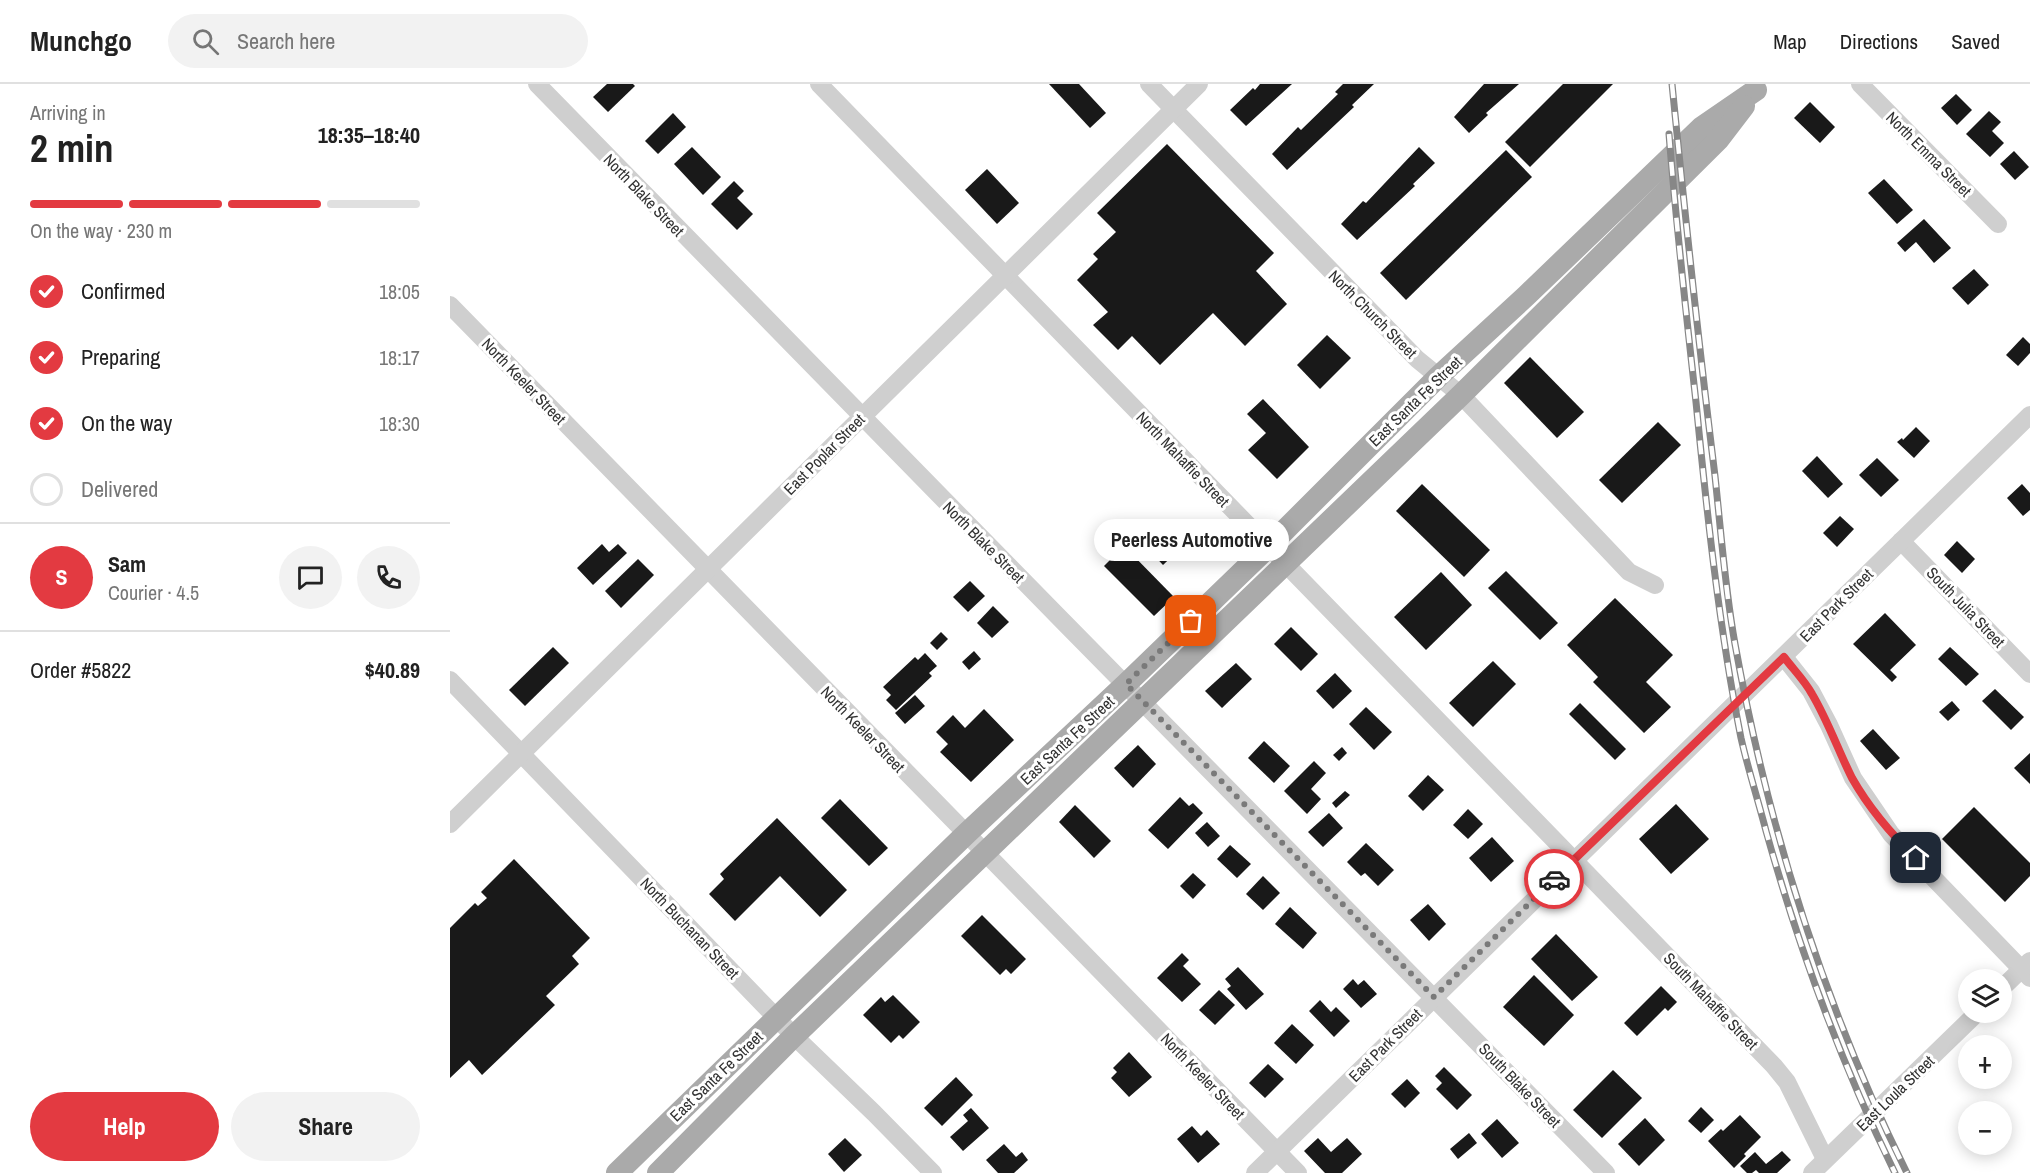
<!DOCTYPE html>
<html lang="en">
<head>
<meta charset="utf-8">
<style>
  :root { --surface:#fff; --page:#f2f2f2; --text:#222; --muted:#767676; --line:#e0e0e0; --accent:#e33a41 }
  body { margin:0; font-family:"Archivo Narrow",sans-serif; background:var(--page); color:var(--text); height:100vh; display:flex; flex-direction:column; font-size:22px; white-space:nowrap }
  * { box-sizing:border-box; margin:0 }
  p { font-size:20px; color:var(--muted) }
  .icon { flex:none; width:33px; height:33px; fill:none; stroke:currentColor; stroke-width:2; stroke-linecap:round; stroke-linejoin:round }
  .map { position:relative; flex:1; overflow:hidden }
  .side { display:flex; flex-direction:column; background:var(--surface); width:450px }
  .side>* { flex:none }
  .buttons { position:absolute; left:1508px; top:885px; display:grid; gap:12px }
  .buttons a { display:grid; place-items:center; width:54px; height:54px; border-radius:50%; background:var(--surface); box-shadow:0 3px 15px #0003; font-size:30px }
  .pin { position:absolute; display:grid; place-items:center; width:51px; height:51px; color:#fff; margin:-26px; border-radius:12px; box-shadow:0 3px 9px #0006 }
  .courier { position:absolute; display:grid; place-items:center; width:60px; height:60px; margin:-30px; border:4px solid #e33a41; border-radius:50%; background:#fff; color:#222; box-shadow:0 2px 8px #0007 }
  .bubble { position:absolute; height:42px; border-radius:21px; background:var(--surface); box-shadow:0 3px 15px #0003; font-size:20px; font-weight:700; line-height:42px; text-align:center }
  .summary em { font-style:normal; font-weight:700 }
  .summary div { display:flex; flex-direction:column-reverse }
  .summary { display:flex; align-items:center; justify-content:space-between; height:102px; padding:0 30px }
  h1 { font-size:39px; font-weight:700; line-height:45px }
  .bar { display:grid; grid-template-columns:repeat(4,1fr); gap:9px 6px; align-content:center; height:72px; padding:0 30px }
  .bar i { height:8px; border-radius:4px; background:var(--line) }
  .bar .active { background:var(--accent) }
  .bar p { grid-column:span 4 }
  .line { display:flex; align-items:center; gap:15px; padding:0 30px; border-top:2px solid var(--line) }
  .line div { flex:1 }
  .round { display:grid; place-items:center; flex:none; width:63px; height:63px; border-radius:32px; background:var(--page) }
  ol { padding:0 30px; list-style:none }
  li { display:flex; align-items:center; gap:18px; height:66px }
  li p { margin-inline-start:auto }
  li .icon { padding:6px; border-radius:50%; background:var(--accent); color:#fff; stroke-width:4 }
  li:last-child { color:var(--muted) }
  li i { width:33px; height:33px; border:3px solid var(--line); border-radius:50% }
  .button { display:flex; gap:12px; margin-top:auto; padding:12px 30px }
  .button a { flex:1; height:69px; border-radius:36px; background:var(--accent); color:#fff; font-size:24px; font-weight:700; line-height:69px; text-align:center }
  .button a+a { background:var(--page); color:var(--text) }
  header { display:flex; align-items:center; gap:36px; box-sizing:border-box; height:84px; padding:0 30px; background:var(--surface); border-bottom:2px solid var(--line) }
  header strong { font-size:28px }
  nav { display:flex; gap:33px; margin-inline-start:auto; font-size:21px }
  .search { width:420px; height:54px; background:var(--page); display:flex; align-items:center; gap:15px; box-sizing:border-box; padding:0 21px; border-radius:33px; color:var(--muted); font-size:22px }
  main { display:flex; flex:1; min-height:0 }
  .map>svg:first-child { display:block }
  .building { fill:#191919 }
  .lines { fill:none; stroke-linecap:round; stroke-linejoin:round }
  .minor { stroke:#cfcfcf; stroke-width:18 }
  .major { stroke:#aaa; stroke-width:22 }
  .rail-casing { stroke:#878787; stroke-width:7 }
  .rail { stroke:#fff; stroke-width:4.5; stroke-dasharray:14; stroke-linecap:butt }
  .done { stroke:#7a7a7a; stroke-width:6; stroke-dasharray:0 10.8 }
  .route { stroke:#e33a41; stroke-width:8 }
  .labels { text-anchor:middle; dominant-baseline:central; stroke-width:6; stroke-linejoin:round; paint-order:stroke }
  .street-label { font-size:16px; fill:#323232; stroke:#fff }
</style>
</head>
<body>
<header>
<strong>Munchgo</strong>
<div class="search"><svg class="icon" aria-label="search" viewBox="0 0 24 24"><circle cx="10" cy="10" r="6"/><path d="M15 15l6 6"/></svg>Search here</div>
<nav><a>Map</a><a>Directions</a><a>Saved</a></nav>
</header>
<main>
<section class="side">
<div class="summary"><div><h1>2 min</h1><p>Arriving in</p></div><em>18:35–18:40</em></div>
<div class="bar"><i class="active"></i><i class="active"></i><i class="active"></i><i></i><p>On the way · 230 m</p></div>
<ol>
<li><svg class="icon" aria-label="check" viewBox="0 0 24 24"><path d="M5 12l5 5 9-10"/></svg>Confirmed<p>18:05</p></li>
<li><svg class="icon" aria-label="check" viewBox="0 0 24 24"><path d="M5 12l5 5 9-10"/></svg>Preparing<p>18:17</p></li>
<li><svg class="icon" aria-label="check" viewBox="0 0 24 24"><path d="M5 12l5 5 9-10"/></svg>On the way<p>18:30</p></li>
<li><i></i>Delivered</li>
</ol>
<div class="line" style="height:108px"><b class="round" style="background:var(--accent);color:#fff">S</b><div><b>Sam</b><p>Courier · 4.5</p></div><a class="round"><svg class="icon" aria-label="chat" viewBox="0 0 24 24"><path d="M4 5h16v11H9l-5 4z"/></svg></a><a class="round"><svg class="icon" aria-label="phone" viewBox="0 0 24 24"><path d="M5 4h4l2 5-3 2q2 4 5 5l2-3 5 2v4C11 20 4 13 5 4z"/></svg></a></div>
<div class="line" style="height:78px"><div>Order #5822</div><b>$40.89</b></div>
<div class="button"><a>Help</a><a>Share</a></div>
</section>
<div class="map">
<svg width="1580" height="1089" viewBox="0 0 1580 1089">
  <rect width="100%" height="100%" fill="#fff"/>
  <!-- building -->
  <g class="building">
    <path d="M157,0H183L185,2L158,28L143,13Z"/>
    <path d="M599,0H629L656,29L640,44Z"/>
    <path d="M810,0H842L796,42L780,26L803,4L805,6Z"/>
    <path d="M893,0H924L902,21L904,23L837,86L822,70L848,43L851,46L888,10L885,8Z"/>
    <path d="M1034,0H1069L1036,29L1038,31L1019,49L1004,33Z"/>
    <path d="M1113,0H1163L1080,83L1055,58Z"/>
    <path d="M1506,10L1522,26L1507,41L1491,24Z"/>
    <path d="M1360,18L1385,43L1370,59L1344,34Z"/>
    <path d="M1539,27L1551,38L1542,47L1554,59L1540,73L1516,50Z"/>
    <path d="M223,29L236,43L208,70L195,57Z"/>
    <path d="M717,60L824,169L806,187L837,220L795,262L763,229L710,281L682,252L668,266L643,241L658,228L627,196L648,175L643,170L666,148L647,129Z"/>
    <path d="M242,63L271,93L253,111L224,80Z"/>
    <path d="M969,63L985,79L963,100L965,102L907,156L891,140L913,117L916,119Z"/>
    <path d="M1056,66L1082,93L956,216L930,189Z"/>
    <path d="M1564,67L1579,83L1565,96L1550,80Z"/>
    <path d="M537,85L569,119L547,140L515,106Z"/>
    <path d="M1434,95L1463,126L1447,140L1418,109Z"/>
    <path d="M284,97L294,107L287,114L303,130L287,146L261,120Z"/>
    <path d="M1474,135L1501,164L1484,179L1466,158L1455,168L1447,159Z"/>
    <path d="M1524,185L1539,201L1518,221L1502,204Z"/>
    <path d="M877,251L901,274L870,305L847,281Z"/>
    <path d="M1573,253L1580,260V269L1568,282L1556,271Z"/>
    <path d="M1080,273L1134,328L1107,354L1054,299Z"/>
    <path d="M813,315L859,363L827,395L798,366L816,349L797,330Z"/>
    <path d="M1208,338L1231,361L1172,419L1149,396Z"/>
    <path d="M1466,343L1480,357L1464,374L1447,358L1452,354L1453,356Z"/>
    <path d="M1367,372L1393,400L1378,414L1352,387Z"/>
    <path d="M1427,374L1449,396L1431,413L1409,391Z"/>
    <path d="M972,400L1040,466L1014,493L946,427Z"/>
    <path d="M1572,400L1580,409V426L1573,432L1557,414Z"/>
    <path d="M1390,432L1404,445L1387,463L1373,449Z"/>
    <path d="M723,443L737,458L713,481L699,466Z"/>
    <path d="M1507,457L1525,475L1512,489L1494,471Z"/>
    <path d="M152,460L159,468L168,460L177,469L143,501L127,484Z"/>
    <path d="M674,462L724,513L704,532L654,482Z"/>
    <path d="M188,475L204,491L171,524L155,507Z"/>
    <path d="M1056,487L1108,539L1090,556L1038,504Z"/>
    <path d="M991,488L1022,521L976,566L944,533Z"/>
    <path d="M520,497L535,512L518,528L503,513Z"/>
    <path d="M1165,514L1223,571L1196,598L1221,623L1194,649L1143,598L1148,593L1117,561Z"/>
    <path d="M543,522L559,538L542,554L527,539Z"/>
    <path d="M1435,529L1466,561L1440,586L1447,593L1442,598L1403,560Z"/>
    <path d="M841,543L868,570L851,587L824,560Z"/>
    <path d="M491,548L498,555L487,566L480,559Z"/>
    <path d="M103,563L119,579L75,622L59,606Z"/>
    <path d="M1500,563L1529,590L1516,602L1488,575Z"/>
    <path d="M524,567L531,575L519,586L512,578Z"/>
    <path d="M475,569L487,582L479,589L482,592L446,626L436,616L441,611L433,603L465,573L468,576Z"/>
    <path d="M1043,577L1066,600L1023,643L999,619Z"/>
    <path d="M786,579L802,595L772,624L755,607Z"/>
    <path d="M885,589L902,607L883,625L866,607Z"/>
    <path d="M1545,605L1574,633L1561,646L1532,617Z"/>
    <path d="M465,611L475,622L455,640L445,629Z"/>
    <path d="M1502,617L1510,626L1498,637L1489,628Z"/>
    <path d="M1130,619L1176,665L1165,676L1119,630Z"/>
    <path d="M916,623L942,648L924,666L899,640Z"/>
    <path d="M534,625L564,656L521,698L490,668L498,660L486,648L503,631L515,644Z"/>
    <path d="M1423,645L1450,674L1436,686L1410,657Z"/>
    <path d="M814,657L840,682L824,699L798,674Z"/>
    <path d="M688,661L706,680L683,704L664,684Z"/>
    <path d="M892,663L897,669L889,677L883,671Z"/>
    <path d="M1580,669V700L1564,684Z"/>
    <path d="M864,677L876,689L861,705L871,715L857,730L834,707Z"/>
    <path d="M978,691L994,706L973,727L958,712Z"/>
    <path d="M895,707L900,711L886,724L882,719Z"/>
    <path d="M730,713L739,722L743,719L753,729L718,765L698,746Z"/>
    <path d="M390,715L438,764L419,782L371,734Z"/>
    <path d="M1226,720L1259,755L1221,790L1189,755Z"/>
    <path d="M625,721L661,757L644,774L609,738Z"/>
    <path d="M1524,723L1580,779V792L1555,818L1492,755Z"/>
    <path d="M1018,725L1033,740L1018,755L1003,741Z"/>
    <path d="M879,729L893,744L873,763L858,748Z"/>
    <path d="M327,734L397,806L370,833L330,792L285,837L259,810L274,795L270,790Z"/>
    <path d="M757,738L770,752L758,763L745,749Z"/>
    <path d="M1042,753L1064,777L1041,798L1019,774Z"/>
    <path d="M916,759L944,786L928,802L915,789L911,792L897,778Z"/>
    <path d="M780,761L801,780L787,794L767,775Z"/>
    <path d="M64,775L140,854L122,872L129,880L96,912L105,921L32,991L19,976L0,994V844L25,819L28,822L37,814L31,808Z"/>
    <path d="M743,789L756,801L743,815L730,802Z"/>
    <path d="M813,792L830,809L813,826L796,810Z"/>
    <path d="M978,820L996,840L979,857L960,836Z"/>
    <path d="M840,823L867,849L853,865L825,840Z"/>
    <path d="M532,831L576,875L561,890L556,885L550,891L511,852Z"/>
    <path d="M1106,850L1148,893L1122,917L1081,875Z"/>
    <path d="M732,869L739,876L733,882L751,900L732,918L707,894Z"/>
    <path d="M788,883L814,910L796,926L777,905L781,902L775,895Z"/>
    <path d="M1084,891L1124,931L1094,962L1053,923Z"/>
    <path d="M903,895L908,901L914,896L927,910L911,924L893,905Z"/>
    <path d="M1211,902L1227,918L1218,927L1215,924L1187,952L1174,939Z"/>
    <path d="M769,906L785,921L765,941L749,926Z"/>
    <path d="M443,911L470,938L453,955L449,951L441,959L413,931L431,913L435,918Z"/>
    <path d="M870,916L881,928L886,923L900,937L884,953L859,927Z"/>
    <path d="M842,940L864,961L846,980L824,959Z"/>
    <path d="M679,968L702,993L679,1013L661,994L667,988L663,984Z"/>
    <path d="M818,980L834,995L815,1014L799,999Z"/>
    <path d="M994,983L1022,1011L1007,1026L986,1005L992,999L985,992Z"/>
    <path d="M1163,986L1192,1014L1152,1054L1123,1026Z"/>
    <path d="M506,993L523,1011L492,1042L474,1024Z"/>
    <path d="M957,995L970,1009L955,1024L941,1010Z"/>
    <path d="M1251,1023L1264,1036L1251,1049L1238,1037Z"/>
    <path d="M521,1024L539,1044L513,1067L500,1053L518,1037L513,1031Z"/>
    <path d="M1290,1031L1311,1053L1294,1070L1296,1072L1284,1084L1258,1057L1271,1045L1273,1047Z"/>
    <path d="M1195,1034L1215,1056L1189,1082L1168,1060Z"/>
    <path d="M1047,1035L1069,1059L1052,1074L1031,1050Z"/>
    <path d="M742,1042L751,1052L757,1046L770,1060L748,1079L727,1055Z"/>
    <path d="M1019,1049L1027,1059L1008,1075L1000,1065Z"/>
    <path d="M395,1054L412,1071L394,1088L378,1070Z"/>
    <path d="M868,1054L881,1068L897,1054L912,1070L892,1089H875L854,1067Z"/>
    <path d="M554,1060L566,1073L572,1068L578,1076L564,1089H548L536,1076Z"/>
    <path d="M1332,1067L1341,1076L1327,1089H1309L1306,1086L1302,1089H1297L1290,1082L1305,1068L1316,1080Z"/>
  </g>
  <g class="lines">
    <!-- minor -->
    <g class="minor">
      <path d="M87,0C441,365 800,726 1156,1089"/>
      <path d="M369,0L1324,982L1337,998L1375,1075"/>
      <path d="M699,0L967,275L1011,311L1179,488L1205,501"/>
      <path d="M1410,0L1548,140"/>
      <path d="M0,221L848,1089"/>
      <path d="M1451,457L1580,590"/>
      <path d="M1334,573L1361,607L1379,641L1403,694L1441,750L1580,894"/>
      <path d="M0,596L344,952L424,1029L483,1089"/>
      <path d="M0,740L749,0"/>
      <path d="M1551,905L1580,877"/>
      <path d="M805,1089L1580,331"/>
      <path d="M1362,1089L1528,928"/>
    </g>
    <!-- major -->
    <g class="major">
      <path d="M167,1089L516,750L676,600L818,463L989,292L1076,212L1252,43L1306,6"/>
      <path d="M208,1089L344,952L1011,311L1268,56L1294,22"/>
    </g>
    <defs>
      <g id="rail">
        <path d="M1222,0C1235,131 1249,262 1265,392C1271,448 1275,505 1285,560C1318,743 1374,922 1457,1089"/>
        <path d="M1219,50C1226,139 1236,229 1246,318C1257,430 1269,543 1291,654C1298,685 1308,716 1316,747C1349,865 1391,979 1445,1089"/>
      </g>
    </defs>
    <!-- rail casing -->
    <use href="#rail" class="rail-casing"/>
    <!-- rail -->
    <use href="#rail" class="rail"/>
  </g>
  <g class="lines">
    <!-- done -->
    <path class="done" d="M741,537L676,600L984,913L1104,795"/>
    <!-- route -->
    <path class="route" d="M1104,795L1334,573C1343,585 1355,597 1362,610C1378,637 1388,666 1402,694C1419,724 1441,750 1466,774"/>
  </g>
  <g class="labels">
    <!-- street labels -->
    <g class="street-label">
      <text transform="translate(1479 70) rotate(45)">North Emma Street</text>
      <text transform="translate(194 111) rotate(46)">North Blake Street</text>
      <text transform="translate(923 230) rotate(45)">North Church Street</text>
      <text transform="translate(74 297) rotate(46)">North Keeler Street</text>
      <text transform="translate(965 317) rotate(-44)">East Santa Fe Street</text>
      <text transform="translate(374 370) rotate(-45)">East Poplar Street</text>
      <text transform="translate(733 375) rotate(46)">North Mahaffie Street</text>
      <text transform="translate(534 458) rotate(45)">North Blake Street</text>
      <text transform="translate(1386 521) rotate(-45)">East Park Street</text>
      <text transform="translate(1516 523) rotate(46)">South Julia Street</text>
      <text transform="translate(413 645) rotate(46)">North Keeler Street</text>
      <text transform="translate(617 656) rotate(-43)">East Santa Fe Street</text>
      <text transform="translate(240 844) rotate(46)">North Buchanan Street</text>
      <text transform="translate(1261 917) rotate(46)">South Mahaffie Street</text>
      <text transform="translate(935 961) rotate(-45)">East Park Street</text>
      <text transform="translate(266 992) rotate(-44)">East Santa Fe Street</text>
      <text transform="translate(753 992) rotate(46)">North Keeler Street</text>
      <text transform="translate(1070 1001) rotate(46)">South Blake Street</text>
      <text transform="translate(1445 1009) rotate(-44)">East Loula Street</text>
    </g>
  </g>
</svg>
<div class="buttons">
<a><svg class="icon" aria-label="layers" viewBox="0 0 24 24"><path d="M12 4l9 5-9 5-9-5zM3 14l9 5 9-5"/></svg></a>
<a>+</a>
<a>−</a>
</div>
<div class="pin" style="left:741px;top:537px;background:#ea580c"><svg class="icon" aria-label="bag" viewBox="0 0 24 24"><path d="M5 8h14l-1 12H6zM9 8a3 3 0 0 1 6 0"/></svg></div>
<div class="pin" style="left:1466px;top:774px;background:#1f2937"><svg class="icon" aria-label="home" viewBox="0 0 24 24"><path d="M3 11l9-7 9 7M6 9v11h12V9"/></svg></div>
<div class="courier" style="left:1104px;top:795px"><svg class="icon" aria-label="car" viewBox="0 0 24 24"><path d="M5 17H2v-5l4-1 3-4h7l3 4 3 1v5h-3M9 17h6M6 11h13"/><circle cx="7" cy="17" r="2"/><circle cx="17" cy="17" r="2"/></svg></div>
<div class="bubble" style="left:644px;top:435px;width:195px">Peerless Automotive</div>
</div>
</main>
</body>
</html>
